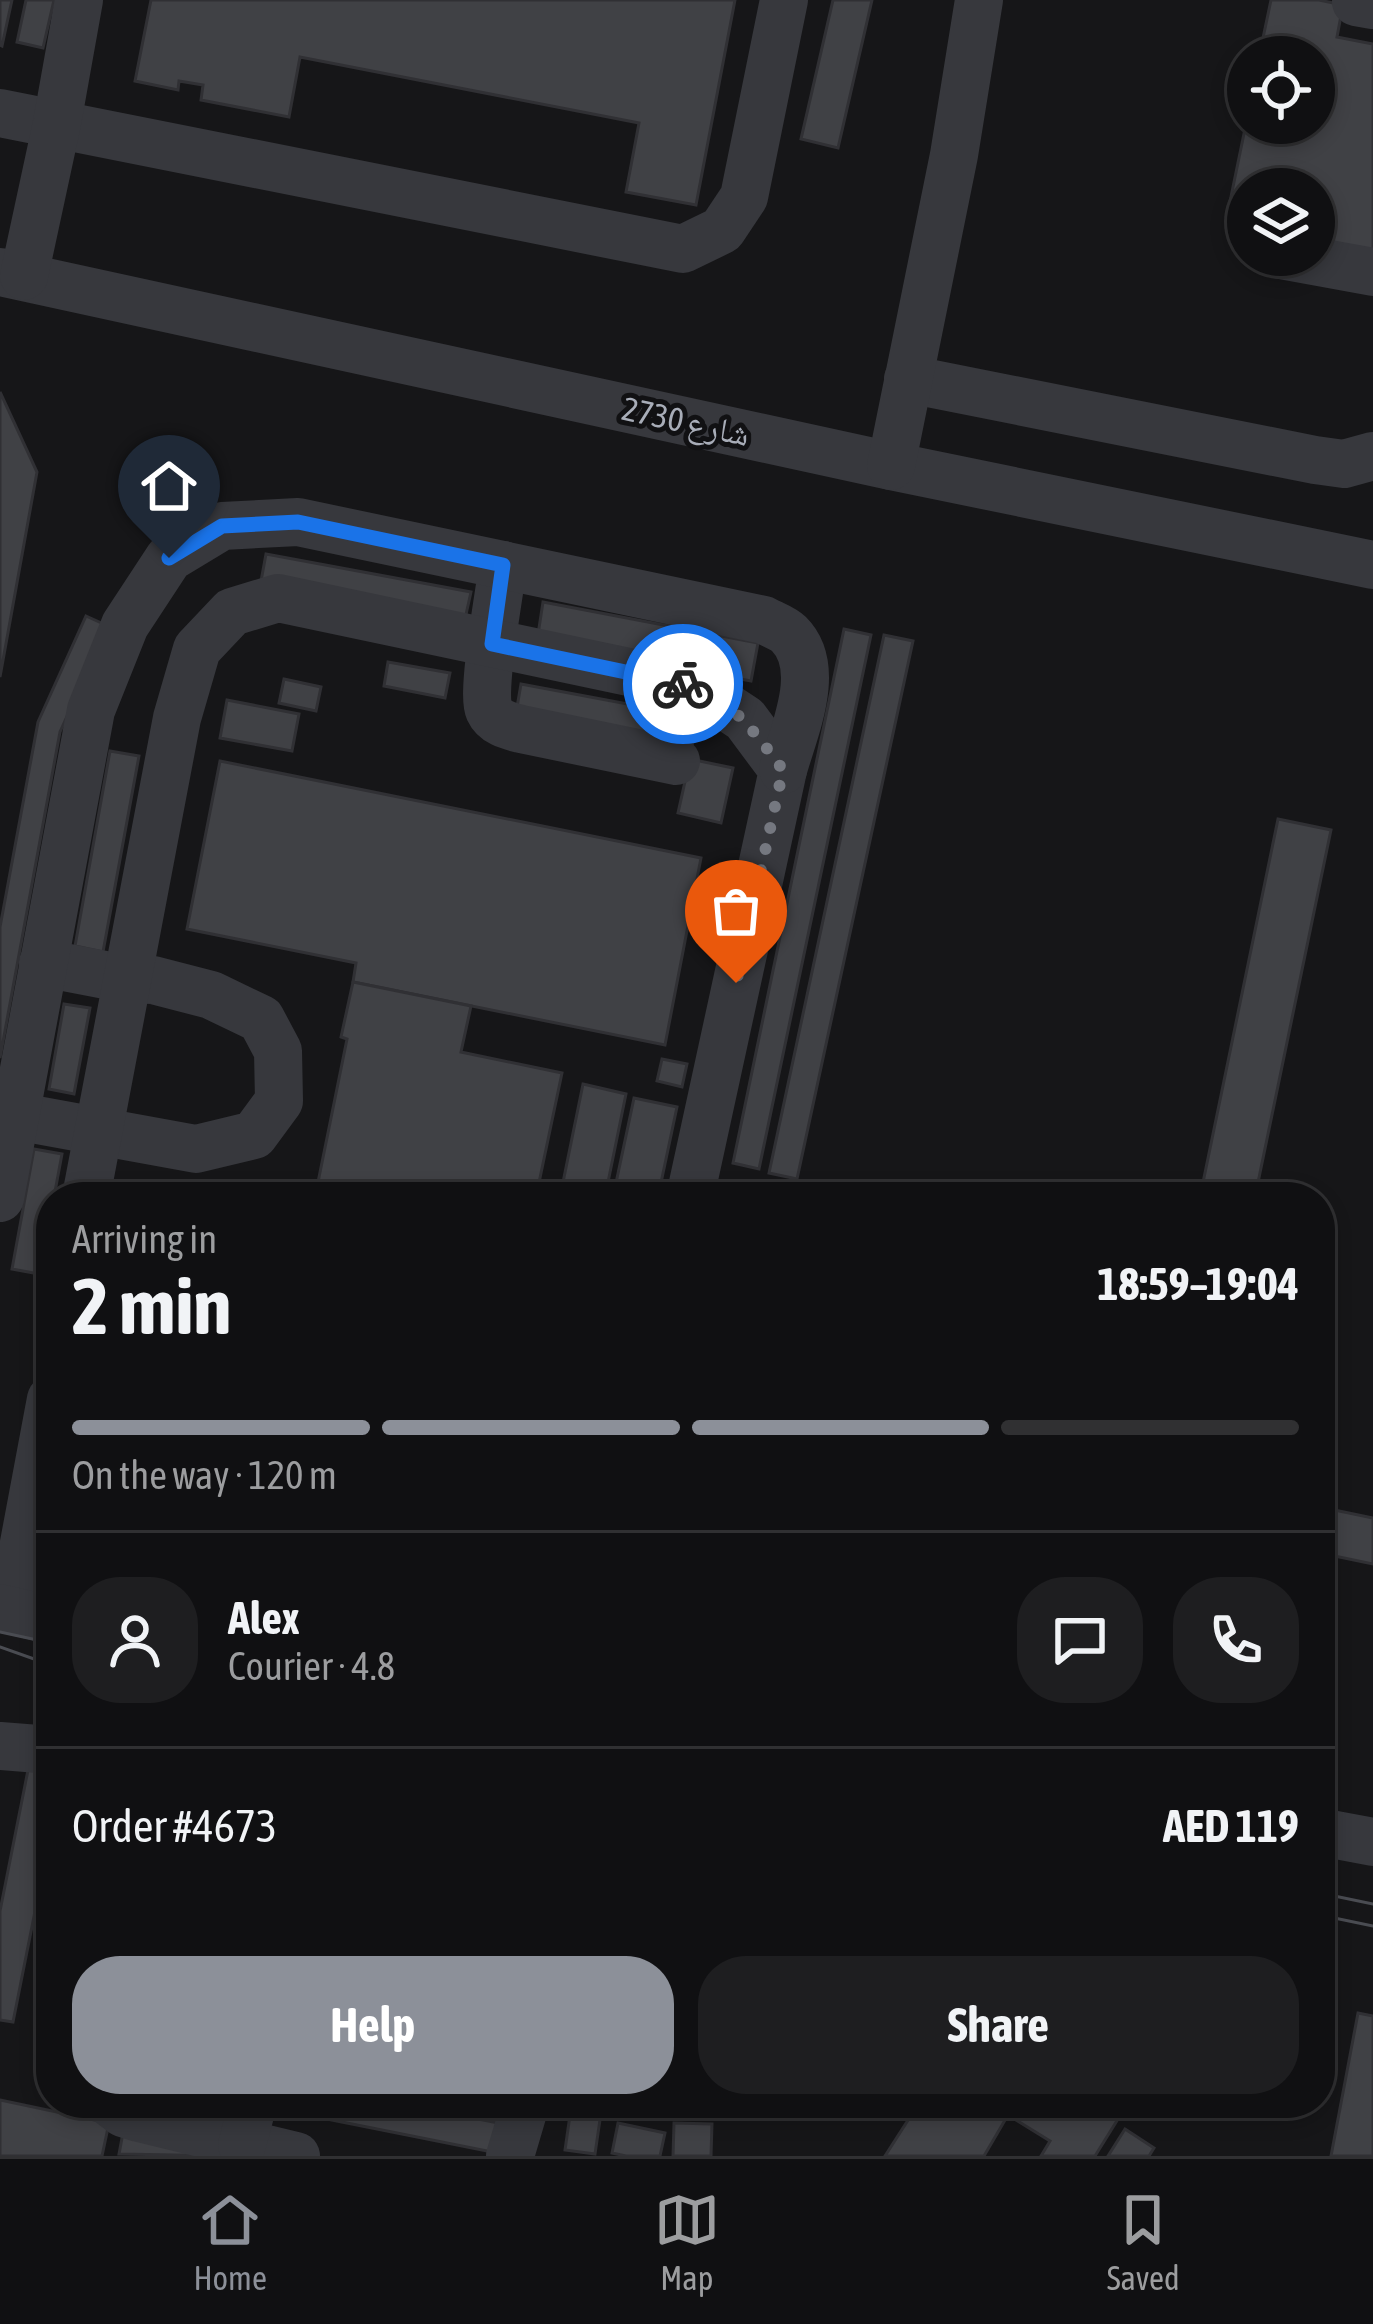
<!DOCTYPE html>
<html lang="en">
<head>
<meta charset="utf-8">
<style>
  :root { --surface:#101012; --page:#1e1e20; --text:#f1f3f6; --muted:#9c9d9f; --line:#303032; --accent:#8c9099 }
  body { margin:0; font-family:"Asap Condensed","Noto Naskh Arabic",sans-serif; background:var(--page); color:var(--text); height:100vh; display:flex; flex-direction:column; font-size:45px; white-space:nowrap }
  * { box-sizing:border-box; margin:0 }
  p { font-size:39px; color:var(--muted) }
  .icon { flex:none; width:66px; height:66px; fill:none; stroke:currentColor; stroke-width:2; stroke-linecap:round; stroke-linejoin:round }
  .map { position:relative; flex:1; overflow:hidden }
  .drawer { position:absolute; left:36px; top:1182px; width:1299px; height:936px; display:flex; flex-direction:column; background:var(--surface); border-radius:48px; box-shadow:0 6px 18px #0003,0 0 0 3px var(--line) }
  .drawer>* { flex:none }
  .tools { position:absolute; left:1227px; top:36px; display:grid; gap:24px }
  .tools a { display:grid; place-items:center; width:108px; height:108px; border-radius:50%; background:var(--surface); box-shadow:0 6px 18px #0003,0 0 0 3px var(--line); font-size:60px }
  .pin { position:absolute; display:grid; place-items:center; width:102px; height:102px; color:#fff; margin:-123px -51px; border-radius:50% 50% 50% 0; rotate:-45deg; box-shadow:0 0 12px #0007 }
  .pin .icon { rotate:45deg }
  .courier { position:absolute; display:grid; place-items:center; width:120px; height:120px; margin:-60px; border:9px solid #1a73e8; border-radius:50%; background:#fff; color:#222; box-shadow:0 3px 15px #0007 }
  .summary em { font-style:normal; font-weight:700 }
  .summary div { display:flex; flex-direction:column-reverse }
  .summary { display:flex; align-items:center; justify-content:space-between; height:204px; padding:0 36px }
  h1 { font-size:78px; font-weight:700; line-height:90px }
  .bar { display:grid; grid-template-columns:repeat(4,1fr); gap:18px 12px; align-content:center; height:144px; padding:0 36px }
  .bar i { height:15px; border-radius:9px; background:var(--line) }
  .bar .on { background:var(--accent) }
  .bar p { grid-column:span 4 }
  .line { display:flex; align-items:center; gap:30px; padding:0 36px; border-top:3px solid var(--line) }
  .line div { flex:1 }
  .round { display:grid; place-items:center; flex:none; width:126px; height:126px; border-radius:48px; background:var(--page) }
  .action { display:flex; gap:24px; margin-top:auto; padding:24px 36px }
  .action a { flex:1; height:138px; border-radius:48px; background:var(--accent); color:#fff; font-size:48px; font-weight:700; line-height:138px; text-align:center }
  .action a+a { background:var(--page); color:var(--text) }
  .tabs { display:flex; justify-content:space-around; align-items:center; height:168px; border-top:3px solid var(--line); background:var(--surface); font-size:33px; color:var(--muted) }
  .tabs a { display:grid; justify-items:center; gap:6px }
  .tabs .on { color:var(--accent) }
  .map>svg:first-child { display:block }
  .building { fill:#404145; stroke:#303034; stroke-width:3 }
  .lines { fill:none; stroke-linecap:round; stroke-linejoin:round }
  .minor { stroke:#37383d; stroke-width:48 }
  .tram { stroke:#4a4c52; stroke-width:3 }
  .done { stroke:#757880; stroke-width:12; stroke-dasharray:0 21.6 }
  .route { stroke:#1a73e8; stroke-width:15 }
  .labels { text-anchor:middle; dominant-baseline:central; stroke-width:10; stroke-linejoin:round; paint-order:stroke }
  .street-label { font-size:33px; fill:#a8adb8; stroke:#111113 }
</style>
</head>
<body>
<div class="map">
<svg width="1373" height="2156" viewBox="0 0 1373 2156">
  <rect width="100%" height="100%" fill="#161618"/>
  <!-- building -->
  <g class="building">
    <path d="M0,0H12L2,46L0,45Z"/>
    <path d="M26,0H54L43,48L17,42Z"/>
    <path d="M151,0H735L696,205L626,192L639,123L300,57L289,117L201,100L203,85L179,81L178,90L135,81Z"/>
    <path d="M833,0H872L838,148L801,139Z"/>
    <path d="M1271,0H1319L1343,5L1337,37L1373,44V251L1314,239V189H1248V225L1226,221L1248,114V123H1314V57H1259Z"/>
    <path d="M0,392L37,472L0,677Z"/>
    <path d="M266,554L471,592L465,619L261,581Z"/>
    <path d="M543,602L758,643L751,681L537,641Z"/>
    <path d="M86,616L108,626L60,732L0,1058V927L38,722Z"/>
    <path d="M844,629L871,635L759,1169L733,1163Z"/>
    <path d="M884,635L913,641L797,1179L769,1173Z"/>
    <path d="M388,662L450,673L445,698L384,686Z"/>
    <path d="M284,679L321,687L316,711L279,703Z"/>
    <path d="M521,684L697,717L692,747L516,713Z"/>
    <path d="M227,700L299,714L292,751L220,738Z"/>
    <path d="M110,751L139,756L103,952L75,946Z"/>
    <path d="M690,759L733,768L721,823L678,813Z"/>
    <path d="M220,761L701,858L665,1045L353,982L356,963L187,929Z"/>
    <path d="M1278,819L1331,830L1255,1197H1200Z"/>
    <path d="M353,982L471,1006L461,1052L562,1073L536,1197H315L347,1039L341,1037Z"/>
    <path d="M64,1004L90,1008L74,1094L49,1089Z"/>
    <path d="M662,1059L687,1064L682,1087L657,1081Z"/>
    <path d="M583,1084L626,1094L605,1197H560Z"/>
    <path d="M634,1098L677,1107L658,1197H613Z"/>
    <path d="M34,1149L62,1154L54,1197H51V1211L39,1274L12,1269Z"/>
    <path d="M1320,1507L1373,1518V1564L1320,1553Z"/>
    <path d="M29,1765L51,1770V1831L13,2022L0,2020V1911Z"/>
    <path d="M1358,2013L1373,2016V2156H1331Z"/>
    <path d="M0,2100L109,2123L102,2156H0Z"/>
    <path d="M320,2103H400L508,2125L502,2154L317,2117Z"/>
    <path d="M429,2103H496L494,2116Z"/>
    <path d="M919,2103H1128L1095,2156H1041L1050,2141L1008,2115L984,2156H885Z"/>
    <path d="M571,2108L601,2113L595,2154L565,2150Z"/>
    <path d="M125,2122L230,2156L119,2154Z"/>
    <path d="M618,2123L665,2133L660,2156H626L612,2153Z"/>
    <path d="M674,2123L712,2124L711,2156H673Z"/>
    <path d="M1125,2129L1154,2148L1149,2156H1108Z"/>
  </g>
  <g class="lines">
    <!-- minor -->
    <g class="minor">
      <path d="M1356,2L1373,5"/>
      <path d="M0,113L683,249L722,230L744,197L784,0"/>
      <path d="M1280,255L1373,272"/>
      <path d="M0,272L891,466L1373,565"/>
      <path d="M24,276L57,123L79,0"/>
      <path d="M908,379L1315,460L1344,464L1373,456"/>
      <path d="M891,466L954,155L979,0"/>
      <path d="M503,565C500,590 481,693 489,710C495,723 509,726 521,729L676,761"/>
      <path d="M15,1116L196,1149L254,1135L279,1101L278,1051L261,1019L211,995L153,980L126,979L43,963"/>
      <path d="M86,1197L177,718L197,649L232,612L278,598L695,686L745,719L783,770L690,1197"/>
      <path d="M0,1198L91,710L125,625L169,558L222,526L298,522L764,620C771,624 783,628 789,634C823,668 794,730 783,770"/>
      <path d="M18,1575L51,1399"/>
      <path d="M0,1608L51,1620"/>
      <path d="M0,1746L51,1750"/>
      <path d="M1320,1832L1373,1842"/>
      <path d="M110,2103L123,2113L139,2118L296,2156"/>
      <path d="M242,2145L253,2103"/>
      <path d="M510,2156L523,2112L519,2103"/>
    </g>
    <!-- tram -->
    <g class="tram">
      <path d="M0,1632L51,1643"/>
      <path d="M0,1647L51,1665"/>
      <path d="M1320,1893L1373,1904"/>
      <path d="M1320,1915L1373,1926"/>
    </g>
  </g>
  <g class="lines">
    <!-- done -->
    <path class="done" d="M683,684C728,693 757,735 783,770L736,983"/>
    <!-- route -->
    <path class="route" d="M169,558L222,526L298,522L503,565L492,644L683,684"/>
  </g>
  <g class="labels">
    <!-- street labels -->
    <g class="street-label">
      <text transform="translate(686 421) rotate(12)">شارع 2730</text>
    </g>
  </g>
</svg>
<div class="tools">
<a><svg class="icon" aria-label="locate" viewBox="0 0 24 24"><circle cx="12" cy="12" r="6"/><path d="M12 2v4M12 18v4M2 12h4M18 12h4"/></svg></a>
<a><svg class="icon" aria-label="layers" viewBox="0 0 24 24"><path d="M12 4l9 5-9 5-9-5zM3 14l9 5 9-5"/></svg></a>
</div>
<div class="pin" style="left:736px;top:983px;background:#ea580c"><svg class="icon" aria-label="bag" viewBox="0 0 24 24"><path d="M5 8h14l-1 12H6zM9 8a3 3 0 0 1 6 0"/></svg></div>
<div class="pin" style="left:169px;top:558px;background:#1f2937"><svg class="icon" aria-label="home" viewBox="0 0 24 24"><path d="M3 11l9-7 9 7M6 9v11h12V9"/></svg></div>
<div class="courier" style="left:683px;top:684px"><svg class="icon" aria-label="bike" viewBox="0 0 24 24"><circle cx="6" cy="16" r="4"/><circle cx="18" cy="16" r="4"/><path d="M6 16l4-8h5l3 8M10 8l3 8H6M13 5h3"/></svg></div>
<section class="drawer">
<div class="summary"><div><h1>2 min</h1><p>Arriving in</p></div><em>18:59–19:04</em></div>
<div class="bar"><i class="on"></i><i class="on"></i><i class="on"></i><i></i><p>On the way · 120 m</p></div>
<div class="line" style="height:216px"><a class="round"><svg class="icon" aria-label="person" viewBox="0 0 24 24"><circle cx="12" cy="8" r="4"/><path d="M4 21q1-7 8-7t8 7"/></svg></a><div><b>Alex</b><p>Courier · 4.8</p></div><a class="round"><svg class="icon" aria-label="chat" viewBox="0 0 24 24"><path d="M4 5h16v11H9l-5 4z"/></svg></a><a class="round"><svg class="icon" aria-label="phone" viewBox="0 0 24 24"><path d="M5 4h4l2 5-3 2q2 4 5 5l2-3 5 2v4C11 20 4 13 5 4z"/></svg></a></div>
<div class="line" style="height:156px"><div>Order #4673</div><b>AED 119</b></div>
<div class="action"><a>Help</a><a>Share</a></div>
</section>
</div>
<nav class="tabs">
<a class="on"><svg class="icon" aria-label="home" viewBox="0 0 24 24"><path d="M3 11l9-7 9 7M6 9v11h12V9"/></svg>Home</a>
<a><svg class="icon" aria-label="map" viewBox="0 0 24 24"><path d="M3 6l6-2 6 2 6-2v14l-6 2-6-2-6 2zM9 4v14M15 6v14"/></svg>Map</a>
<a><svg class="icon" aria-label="saved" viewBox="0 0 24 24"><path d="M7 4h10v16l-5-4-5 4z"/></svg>Saved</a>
</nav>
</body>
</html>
